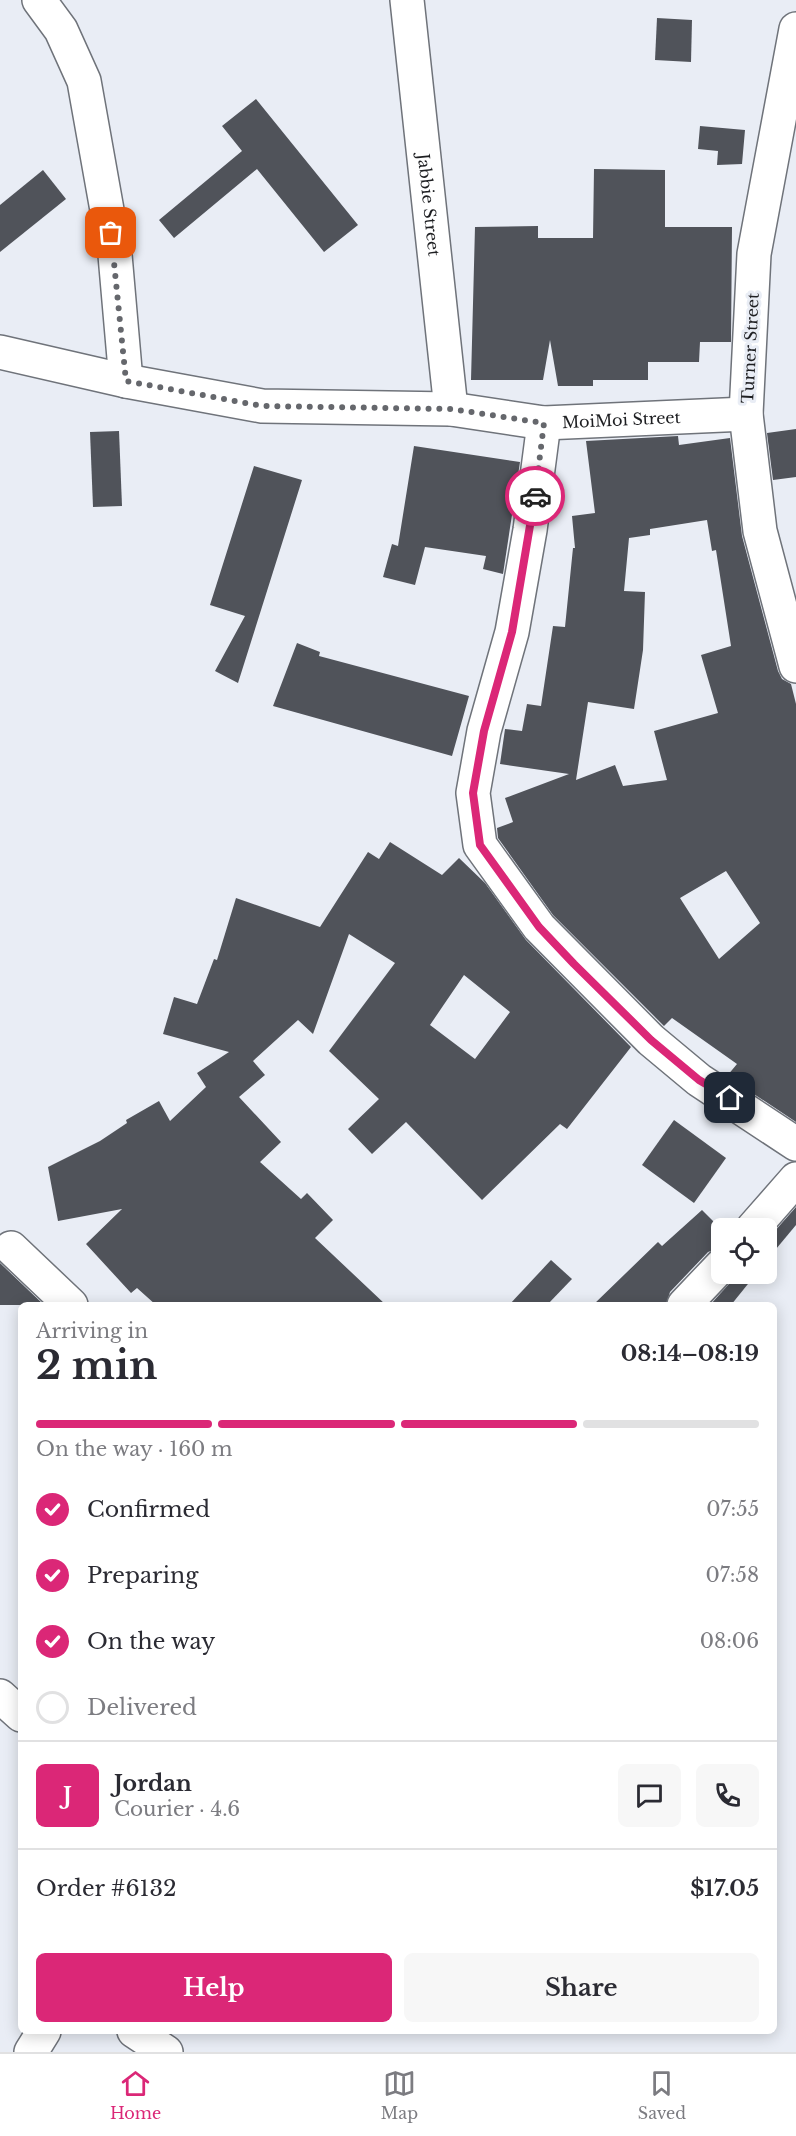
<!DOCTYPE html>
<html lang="en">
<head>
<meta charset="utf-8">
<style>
  :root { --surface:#fff; --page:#f7f7f7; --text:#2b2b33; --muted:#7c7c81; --line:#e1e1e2; --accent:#db2777 }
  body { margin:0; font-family:"Libre Baskerville",serif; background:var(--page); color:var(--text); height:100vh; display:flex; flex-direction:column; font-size:22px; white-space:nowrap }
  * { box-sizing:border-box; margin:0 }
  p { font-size:20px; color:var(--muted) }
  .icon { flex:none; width:33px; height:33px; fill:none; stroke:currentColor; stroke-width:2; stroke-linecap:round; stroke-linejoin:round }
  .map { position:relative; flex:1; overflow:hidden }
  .details { position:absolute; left:18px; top:1302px; width:759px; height:732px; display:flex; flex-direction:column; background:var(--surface); border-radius:9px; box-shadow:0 3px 15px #0003 }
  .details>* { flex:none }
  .tools { position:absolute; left:711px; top:1218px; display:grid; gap:12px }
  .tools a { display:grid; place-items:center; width:66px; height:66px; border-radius:9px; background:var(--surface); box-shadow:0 3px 15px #0003; font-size:30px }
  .pin { position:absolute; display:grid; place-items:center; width:51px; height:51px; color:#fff; margin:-26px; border-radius:12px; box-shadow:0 3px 9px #0006 }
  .courier { position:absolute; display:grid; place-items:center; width:60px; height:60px; margin:-30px; border:4px solid #db2777; border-radius:50%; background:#fff; color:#222; box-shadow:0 2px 8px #0007 }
  .overview em { font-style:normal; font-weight:700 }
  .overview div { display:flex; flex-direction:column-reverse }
  .overview { display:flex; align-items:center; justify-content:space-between; height:102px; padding:0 18px }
  h1 { font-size:39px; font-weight:700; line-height:45px }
  .bar { display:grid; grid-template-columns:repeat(4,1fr); gap:9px 6px; align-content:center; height:72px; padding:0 18px }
  .bar i { height:8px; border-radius:4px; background:var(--line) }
  .bar .on { background:var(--accent) }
  .bar p { grid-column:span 4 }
  .line { display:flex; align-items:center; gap:15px; padding:0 18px; border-top:2px solid var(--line) }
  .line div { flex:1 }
  .round { display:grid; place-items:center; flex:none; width:63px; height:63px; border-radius:9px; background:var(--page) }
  ol { padding:0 18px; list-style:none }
  li { display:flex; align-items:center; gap:18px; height:66px }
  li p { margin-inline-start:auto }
  li .icon { padding:6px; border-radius:50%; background:var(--accent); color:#fff; stroke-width:4 }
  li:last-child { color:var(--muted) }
  li i { width:33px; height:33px; border:3px solid var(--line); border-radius:50% }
  .primary-button { display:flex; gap:12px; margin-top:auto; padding:12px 18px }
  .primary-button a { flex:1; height:69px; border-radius:9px; background:var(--accent); color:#fff; font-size:24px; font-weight:700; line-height:69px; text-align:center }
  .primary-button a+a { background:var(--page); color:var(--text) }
  .tabs { display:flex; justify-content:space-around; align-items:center; height:84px; border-top:2px solid var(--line); background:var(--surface); font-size:16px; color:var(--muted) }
  .tabs a { display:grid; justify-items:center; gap:3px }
  .tabs .on { color:var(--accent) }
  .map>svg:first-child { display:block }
  .building { fill:#50535a; fill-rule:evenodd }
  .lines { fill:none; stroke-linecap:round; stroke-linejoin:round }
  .street-casing { stroke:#6f737a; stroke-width:36 }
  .street { stroke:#fff; stroke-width:33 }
  .done { stroke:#65676c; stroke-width:6; stroke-dasharray:0 10.8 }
  .route { stroke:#db2777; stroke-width:8 }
  .labels { text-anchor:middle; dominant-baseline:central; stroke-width:6; stroke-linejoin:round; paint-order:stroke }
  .street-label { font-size:16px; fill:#1e1f22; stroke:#e9edf5 }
</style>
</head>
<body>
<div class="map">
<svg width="796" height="2052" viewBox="0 0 796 2052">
  <rect width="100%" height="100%" fill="#e9edf5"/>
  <!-- building -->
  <g class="building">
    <path d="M657,18L692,20L691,62L655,60Z"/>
    <path d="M256,99L358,225L324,252L257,169L174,238L159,220L242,151L222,126Z"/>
    <path d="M700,126L745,130L742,164L717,165L718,151L698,149Z"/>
    <path d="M594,169L665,170V227H732L731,342H700L699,362H648V380H593V386H558L550,340L543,380H471L475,227L538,226V238H593Z"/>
    <path d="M43,170L66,199L0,252V205Z"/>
    <path d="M796,429V477L773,480L767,433Z"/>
    <path d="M119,431L122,506L93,507L90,432Z"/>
    <path d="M678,436L679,445L730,438L742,536L778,671L782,679L791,684L796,704V1122L727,1076L737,1064L672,1018L664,1026L553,915L498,838L497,828L513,822L505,798L569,774L500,764L505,729L522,731L527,704L541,706L553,626L565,627L573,548H575L572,516L595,513L586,441ZM707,520L712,551L716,550L731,646L701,655L718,713L654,731L667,780L623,786L615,765L576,780L588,702L634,709L643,650L645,592L624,591L629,538L650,535V529ZM726,871L760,923L719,959L680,898Z"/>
    <path d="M414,446L520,462L503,574L483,569L486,556L425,547L415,585L383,577L392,544L398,546Z"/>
    <path d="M254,466L302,480L238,683L215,671L245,616L210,605Z"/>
    <path d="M297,643L320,652L319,656L469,696L452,756L273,706Z"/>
    <path d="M390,842L442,875L459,858L485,883L526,940L631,1047L567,1129L560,1124L482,1200L406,1122L372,1154L348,1129L379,1099L329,1051L395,963L349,934L313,1034L298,1020L253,1061L265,1075L239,1097L281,1142L260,1162L301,1199L307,1193L333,1220L315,1238L386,1305H156L137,1288L131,1293L86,1244L122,1209L58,1221L48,1167L100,1141L127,1123L126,1120L159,1101L170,1121L206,1087L197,1073L229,1052L163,1034L174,997L197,1004L214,959L217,960L236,898L320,927L368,852L379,859ZM464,975L510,1012L475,1059L430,1025Z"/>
    <path d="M674,1120L726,1158L694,1203L642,1165Z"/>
    <path d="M796,1207V1225L766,1261V1241Z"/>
    <path d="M702,1210L722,1230V1247L708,1252L670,1292L666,1305H593L658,1242L662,1246Z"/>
    <path d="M551,1260L572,1279L547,1305H509Z"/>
    <path d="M0,1263L44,1305H0Z"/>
    <path d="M738,1274H756L731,1305H710Z"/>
  </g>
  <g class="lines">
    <defs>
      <g id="street">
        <path d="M39,0L61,30L84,81L115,255L126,381"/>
        <path id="s1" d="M407,0L451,409"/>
        <path d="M796,29L754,254L746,414L760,531L796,666"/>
        <path id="s2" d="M0,352L126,381L262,406L451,409L544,423L746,414"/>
        <path d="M544,423L530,530L512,632L484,731L473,793L480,845L539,927L651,1040L699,1080L796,1144"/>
        <path d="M753,1228L796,1179"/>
        <path d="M11,1248L71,1305"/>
        <path d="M684,1305L722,1265"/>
        <path d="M0,1696L21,1715"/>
        <path d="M134,2031L166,2052"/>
        <path d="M31,2052L44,2031"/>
      </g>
    </defs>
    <!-- street casing -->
    <use href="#street" class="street-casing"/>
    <!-- street -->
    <use href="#street" class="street"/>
  </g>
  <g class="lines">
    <!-- done -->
    <path class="done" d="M111,233L126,381L262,406L451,409L544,423L535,496"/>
    <!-- route -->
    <path class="route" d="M535,496L512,632L484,731L473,793L480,845L539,927L574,964L651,1040L699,1080L730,1098"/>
  </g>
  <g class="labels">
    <!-- street labels -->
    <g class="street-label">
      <text stroke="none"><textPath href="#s1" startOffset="206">Jabbie Street</textPath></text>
      <text transform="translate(750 348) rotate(-87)">Turner Street</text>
      <text stroke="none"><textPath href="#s2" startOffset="628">MoiMoi Street</textPath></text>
    </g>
  </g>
</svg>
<div class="tools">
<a><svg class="icon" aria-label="locate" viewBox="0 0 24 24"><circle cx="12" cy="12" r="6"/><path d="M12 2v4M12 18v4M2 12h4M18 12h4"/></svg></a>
</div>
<div class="pin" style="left:111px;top:233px;background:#ea580c"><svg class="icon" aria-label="bag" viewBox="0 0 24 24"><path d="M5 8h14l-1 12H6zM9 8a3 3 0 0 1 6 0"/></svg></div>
<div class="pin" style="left:730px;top:1098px;background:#1f2937"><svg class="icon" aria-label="home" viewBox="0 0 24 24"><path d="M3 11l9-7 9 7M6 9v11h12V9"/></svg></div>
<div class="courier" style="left:535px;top:496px"><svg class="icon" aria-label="car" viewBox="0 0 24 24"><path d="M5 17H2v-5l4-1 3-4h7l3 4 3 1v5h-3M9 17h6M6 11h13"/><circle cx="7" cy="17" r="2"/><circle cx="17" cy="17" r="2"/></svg></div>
<section class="details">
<div class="overview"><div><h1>2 min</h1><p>Arriving in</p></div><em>08:14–08:19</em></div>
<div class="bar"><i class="on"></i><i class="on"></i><i class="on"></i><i></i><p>On the way · 160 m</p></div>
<ol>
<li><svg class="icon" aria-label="check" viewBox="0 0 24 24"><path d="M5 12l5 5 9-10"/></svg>Confirmed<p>07:55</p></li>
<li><svg class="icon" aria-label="check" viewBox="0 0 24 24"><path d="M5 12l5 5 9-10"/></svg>Preparing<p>07:58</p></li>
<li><svg class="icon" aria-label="check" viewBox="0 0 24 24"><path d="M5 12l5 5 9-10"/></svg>On the way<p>08:06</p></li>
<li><i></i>Delivered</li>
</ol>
<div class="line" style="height:108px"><b class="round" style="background:var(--accent);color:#fff">J</b><div><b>Jordan</b><p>Courier · 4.6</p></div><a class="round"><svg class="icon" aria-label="chat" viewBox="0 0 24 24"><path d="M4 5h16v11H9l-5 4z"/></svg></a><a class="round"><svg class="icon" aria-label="phone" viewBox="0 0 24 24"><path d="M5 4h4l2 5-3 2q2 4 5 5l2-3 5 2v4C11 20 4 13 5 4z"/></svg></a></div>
<div class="line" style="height:78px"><div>Order #6132</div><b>$17.05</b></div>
<div class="primary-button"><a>Help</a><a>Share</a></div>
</section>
</div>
<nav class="tabs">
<a class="on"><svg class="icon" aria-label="home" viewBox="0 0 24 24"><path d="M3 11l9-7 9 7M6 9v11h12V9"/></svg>Home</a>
<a><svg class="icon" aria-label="map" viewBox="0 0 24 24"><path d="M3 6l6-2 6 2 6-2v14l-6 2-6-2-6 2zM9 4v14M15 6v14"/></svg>Map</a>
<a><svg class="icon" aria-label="saved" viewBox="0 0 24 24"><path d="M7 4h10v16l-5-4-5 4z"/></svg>Saved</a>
</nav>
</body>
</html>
